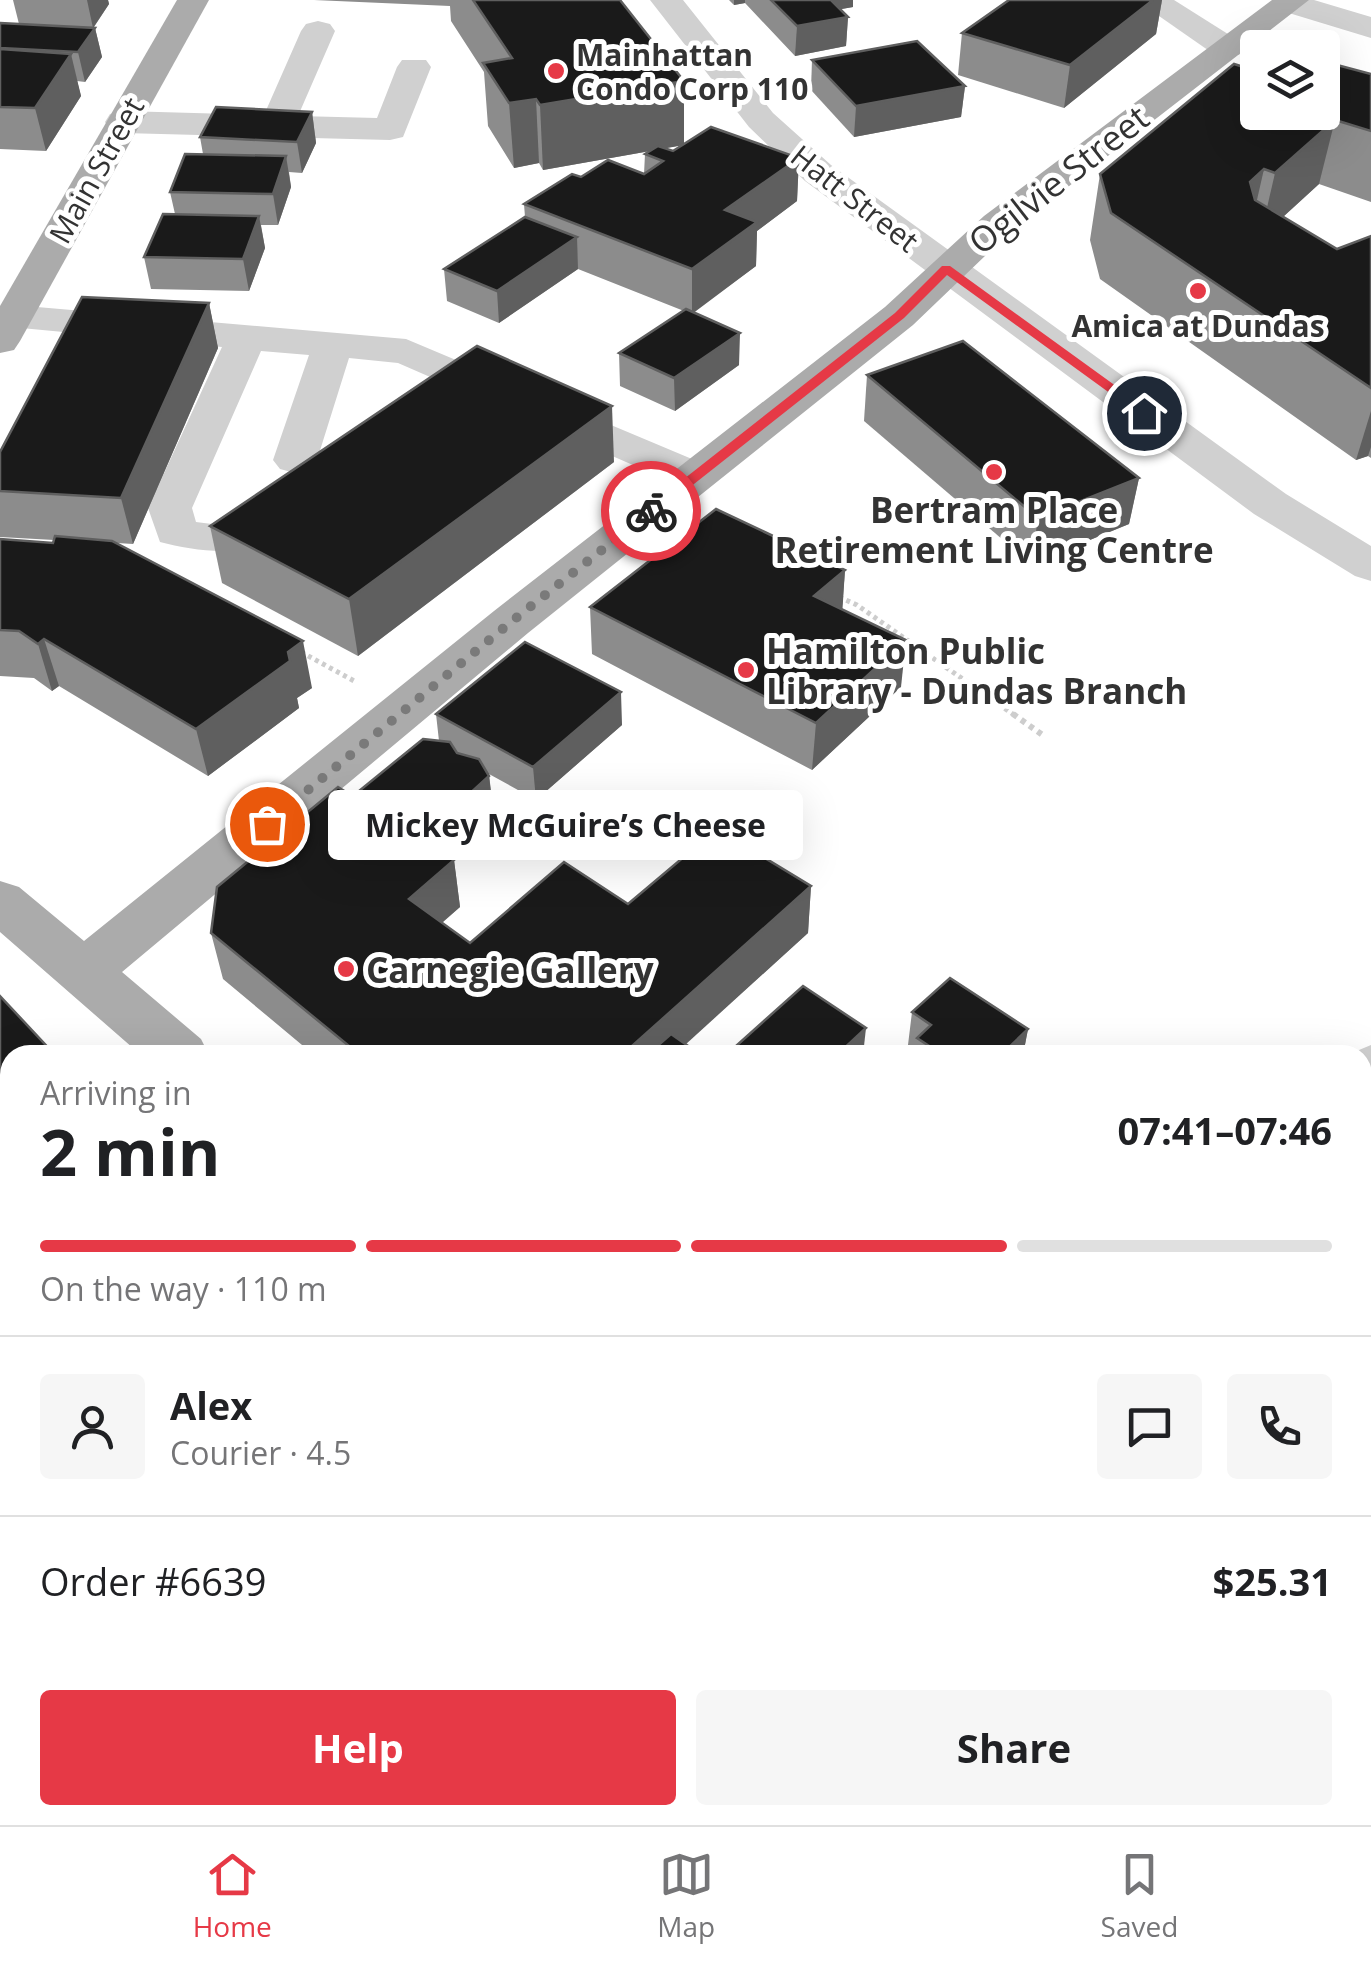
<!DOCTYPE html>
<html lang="en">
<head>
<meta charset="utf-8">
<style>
  :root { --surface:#fff; --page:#f6f6f6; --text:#202124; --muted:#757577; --line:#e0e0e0; --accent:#e63946 }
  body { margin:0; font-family:"Open Sans",sans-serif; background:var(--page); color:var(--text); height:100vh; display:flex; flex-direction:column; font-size:38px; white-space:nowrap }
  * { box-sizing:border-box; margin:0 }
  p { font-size:32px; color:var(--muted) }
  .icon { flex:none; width:55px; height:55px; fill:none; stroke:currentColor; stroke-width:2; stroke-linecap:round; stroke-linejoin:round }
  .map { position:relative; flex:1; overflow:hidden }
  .drawer { position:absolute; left:0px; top:1045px; width:1372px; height:780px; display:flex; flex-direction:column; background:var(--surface); border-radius:30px 30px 0 0; box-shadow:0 10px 40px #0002 }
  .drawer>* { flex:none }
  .fabs { position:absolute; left:1240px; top:30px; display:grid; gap:20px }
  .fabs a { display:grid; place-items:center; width:100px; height:100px; border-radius:10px; background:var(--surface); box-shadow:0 10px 40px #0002; font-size:50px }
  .pin { position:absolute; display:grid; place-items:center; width:85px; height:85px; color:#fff; margin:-42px; border:5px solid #fff; border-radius:50%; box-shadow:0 2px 10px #0007 }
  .courier { position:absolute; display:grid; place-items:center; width:100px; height:100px; margin:-50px; border:8px solid #e63946; border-radius:50%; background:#fff; color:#222; box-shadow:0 2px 12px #0007 }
  .bubble { position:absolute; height:70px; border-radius:10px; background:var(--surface); box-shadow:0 10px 40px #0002; font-size:32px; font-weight:700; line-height:70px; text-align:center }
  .overview em { font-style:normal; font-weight:700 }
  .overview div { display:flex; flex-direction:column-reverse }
  .overview { display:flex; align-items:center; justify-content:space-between; height:170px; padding:0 40px }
  h1 { font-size:65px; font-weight:700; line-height:75px }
  .bar { display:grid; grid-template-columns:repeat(4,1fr); gap:15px 10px; align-content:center; height:120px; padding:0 40px }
  .bar i { height:12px; border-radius:8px; background:var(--line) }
  .bar .current { background:var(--accent) }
  .bar p { grid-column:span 4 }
  .line { display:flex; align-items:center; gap:25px; padding:0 40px; border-top:2px solid var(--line) }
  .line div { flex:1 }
  .round { display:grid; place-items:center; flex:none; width:105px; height:105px; border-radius:10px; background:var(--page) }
  .primary-button { display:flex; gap:20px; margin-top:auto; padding:20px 40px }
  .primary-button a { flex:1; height:115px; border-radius:10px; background:var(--accent); color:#fff; font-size:40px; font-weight:700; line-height:115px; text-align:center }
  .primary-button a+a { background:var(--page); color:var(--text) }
  .tabs { display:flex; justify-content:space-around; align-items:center; height:140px; border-top:2px solid var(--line); background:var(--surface); font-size:28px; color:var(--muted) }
  .tabs a { display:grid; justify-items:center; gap:5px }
  .tabs .current { color:var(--accent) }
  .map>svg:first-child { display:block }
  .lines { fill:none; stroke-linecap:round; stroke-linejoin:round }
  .path-far1 { stroke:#cdcdcd; stroke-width:5; stroke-dasharray:4 4; stroke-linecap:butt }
  .path { stroke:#cdcdcd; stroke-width:6; stroke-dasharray:5 5; stroke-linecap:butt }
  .minor { fill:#d0d0d0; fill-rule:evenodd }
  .major { fill:#ababab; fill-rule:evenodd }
  .wall { fill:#8c8c8c; fill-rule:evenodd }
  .shaded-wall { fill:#5f5f5f }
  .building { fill:#1a1a1a; stroke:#5f5f5f; stroke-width:2.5 }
  .route { fill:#e63946 }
  .done { stroke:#7a7a7a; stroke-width:10; stroke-dasharray:0 18 }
  .poi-dot { fill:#e63946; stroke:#fff; stroke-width:4 }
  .labels { text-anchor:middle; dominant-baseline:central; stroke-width:10; stroke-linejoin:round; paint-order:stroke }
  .far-poi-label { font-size:30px; font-weight:bold; fill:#333; stroke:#fff; text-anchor:start }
  .far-street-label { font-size:30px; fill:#333; stroke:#fff }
  .street-label { font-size:35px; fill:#333; stroke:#fff }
  .poi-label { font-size:35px; font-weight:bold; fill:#333; stroke:#fff; text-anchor:start }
</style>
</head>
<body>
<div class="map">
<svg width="1371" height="1825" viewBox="0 0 1371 1825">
  <rect width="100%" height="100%" fill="#fff"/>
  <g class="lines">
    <!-- path-far1 -->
    <g class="path-far1">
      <path d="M839,597L857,605L1017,717"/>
      <path d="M301,652L356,682"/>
    </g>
    <!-- path -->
    <path class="path" d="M1013,714L1044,736"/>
    <!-- minor -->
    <g class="minor">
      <path d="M650,0H683L773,113L831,165L1286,494L1371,546V581L1355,576L1254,514L805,181L749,127Z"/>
      <path d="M1136,0H1174L1239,41L1244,48L1239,55H1215Z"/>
      <path d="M1276,0H1314L1371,17V38L1279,10Z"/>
      <path d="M318,21L330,24L335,31L298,116L377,118L397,67L402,60H426L431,67L403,137L390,140L123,133L110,130L105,122L110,114L123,111L264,115L301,31L306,24Z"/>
      <path d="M14,305L406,339L711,467L717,476L711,485L695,489L679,485L398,363L349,358L317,460L310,469L295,473L280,469L273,460L309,355L261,351L192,508L196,522C206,523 218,526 228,524C258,519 261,497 296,505L303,515C271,561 206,554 160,542L148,508L222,347L0,326V308Z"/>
      <path d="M1371,1045V1100L1362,1102V1055H1347Z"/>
      <path d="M1362,1140L1371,1143V1196L1362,1194Z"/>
    </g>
    <!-- major -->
    <g class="major">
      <path d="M177,0H209L20,341L14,350L0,353V306Z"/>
      <path d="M1272,0H1309L1010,232L913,325L528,633L122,972L201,1039L209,1055H141L0,932V881L19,887L84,941L494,611L885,307L984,216Z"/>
      <path d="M1029,1815H1115L1119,1825H1033Z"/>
    </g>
  </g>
  <!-- wall -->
  <g class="wall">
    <path d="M13,0H108L109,4L94,27L95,28L102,57L85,82L77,81L81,96L46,151L0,149V23L19,24Z"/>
    <path d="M314,0H620L684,81V144L799,158L797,201L757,231L756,266L693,312L739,365L675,411L620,386L619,353L684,311L578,269L499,323L447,301L444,269L525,217L524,204L581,177L644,174L645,154L650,151L543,170L539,163L514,168L488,126L484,72L451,21L450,6ZM683,145L673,151L665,148Z"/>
    <path d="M729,0H853V7L841,9L848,17L846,46L795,56L745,3L734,5Z"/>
    <path d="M1009,0H1162L1156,34L1064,108L958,75L962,33Z"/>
    <path d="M812,60L965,86L961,117L854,137L811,90Z"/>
    <path d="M1250,69L1371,74V202L1319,184L1283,217L1337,249L1371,236V458L1368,456L1356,460L1100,279L1090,240L1100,174Z"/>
    <path d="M312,112L316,143L302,173L289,172L291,187L278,225H261L265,248L249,291L151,289L144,257L175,214L170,192L203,154L200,137Z"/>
    <path d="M209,303L218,348L133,544L117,543L312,688L297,698L299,708L208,776L59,686L52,691L34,678L0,676V539L53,543L54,540L0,537V452Z"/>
    <path d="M867,375L1139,478L1129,524L1031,564L864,421Z"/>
    <path d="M614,462L358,656L222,583L210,526Z"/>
    <path d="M845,570L842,609L901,687L812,770L592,654L590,607Z"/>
    <path d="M436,714L622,725L536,800L489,774L493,809L444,854L454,860L460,907L442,923L470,943L628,904L811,886L808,933L685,1044L701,1055H314L223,979L211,933L360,801L359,791L439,741Z"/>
    <path d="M912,1012L1028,1029L1023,1055H915L916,1050L908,1045Z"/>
    <path d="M10,1350V1425L0,1408V1358Z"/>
    <path d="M1258,1815H1362L1371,1825H1271Z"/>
  </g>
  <!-- shaded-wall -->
  <g class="shaded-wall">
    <path d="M87,0H108L109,4L93,28Z"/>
    <path d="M734,0H745V3L734,5Z"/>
    <path d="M815,0H853V7L814,14Z"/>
    <path d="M1153,0H1162L1156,34L1064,108L1070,65Z"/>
    <path d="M848,17L846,46L795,56L797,26Z"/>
    <path d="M95,28L102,57L85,82L78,52Z"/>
    <path d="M71,54L81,96L46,151L35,108Z"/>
    <path d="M684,81V145L543,170L540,105Z"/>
    <path d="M965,86L961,117L854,137L856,106Z"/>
    <path d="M536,99L539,163L514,168L509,103Z"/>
    <path d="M312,112L316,143L302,173L297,142Z"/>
    <path d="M1335,120L1319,184L1260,238L1275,173Z"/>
    <path d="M286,156L291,187L278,225L273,194Z"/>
    <path d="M799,158L797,201L757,231L756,266L692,314V269L725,210Z"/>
    <path d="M1264,169L1249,235L1250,182Z"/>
    <path d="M259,216L265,248L249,291L243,259Z"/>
    <path d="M577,237L578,269L499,323L497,291Z"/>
    <path d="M209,303L218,348L133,544L121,498Z"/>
    <path d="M740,333L739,365L675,411L674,378Z"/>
    <path d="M612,406L614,462L358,656L349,599Z"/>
    <path d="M1371,411V447L1368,456L1356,460Z"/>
    <path d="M1139,478L1129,524L1031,564L1038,518Z"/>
    <path d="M845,570L842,616L814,596Z"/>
    <path d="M44,639L59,686L52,691L38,644Z"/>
    <path d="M906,640L901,687L812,770L816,723Z"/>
    <path d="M303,641L312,688L297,698L299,708L208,776L196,729L288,652Z"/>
    <path d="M621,692L622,725L536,800L533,767Z"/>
    <path d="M489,776L493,809L433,864L429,831Z"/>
    <path d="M454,860L460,907L416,945L409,899Z"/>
    <path d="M811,886L808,933L674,1055H622Z"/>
    <path d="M866,1028L863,1055H837Z"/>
    <path d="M1028,1029L1023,1055H1001Z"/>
    <path d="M10,1253V1312L0,1319V1261Z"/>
    <path d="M1371,1391V1396L1362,1413V1402Z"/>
    <path d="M10,1615V1684L0,1693V1624Z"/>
  </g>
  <!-- building -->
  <g class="building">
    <path d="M473,0H620L684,81L540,105L536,99L509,103L483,63L512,58Z"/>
    <path d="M771,0H831L848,17L797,26Z"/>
    <path d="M1009,0H1153L1070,65L962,33Z"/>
    <path d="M0,23L95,28L78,52L0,48Z"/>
    <path d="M917,41L965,86L856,106L812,60Z"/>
    <path d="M0,49L71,54L35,108L0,107Z"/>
    <path d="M1322,61L1371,74V131L1335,120L1275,173L1264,169L1250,182L1255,200L1337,249L1371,236V388L1111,213L1100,174L1234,64L1250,69L1258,63V112H1322Z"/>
    <path d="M216,107L312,112L297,142L200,137Z"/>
    <path d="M711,127L799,158L725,210L757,222L692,269L524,204L572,174L581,177L608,160L644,174L663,161L645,154L658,146L673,151Z"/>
    <path d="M185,154L286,156L273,194L170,192Z"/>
    <path d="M163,214L259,216L243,259L144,257Z"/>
    <path d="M525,217L577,237L497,291L444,269Z"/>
    <path d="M82,297L209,303L121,498L0,491V452Z"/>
    <path d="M686,309L740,333L674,378L619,353Z"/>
    <path d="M963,341L1139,478L1038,518L867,375Z"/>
    <path d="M477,346L612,406L349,599L210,526Z"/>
    <path d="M716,509L845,570L814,596L906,640L816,723L590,607Z"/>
    <path d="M55,536L112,541L303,641L288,652L290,661L196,729L44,639L38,644L19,631L0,630V539L53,543Z"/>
    <path d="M525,642L621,692L533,767L436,714Z"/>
    <path d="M423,739L450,742L457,753L479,759L489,776L429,831L359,791Z"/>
    <path d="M338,787L454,860L409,899L470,943L564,862L628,904L717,829L811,886L622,1055H360L211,933L217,887Z"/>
    <path d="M950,978L1028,1029L1001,1055H943L917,1038L931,1025L912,1012Z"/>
    <path d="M803,986L866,1028L837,1055H726Z"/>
    <path d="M0,996L55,1055H10V1253L0,1261Z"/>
    <path d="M671,1034L701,1055H647Z"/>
    <path d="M10,1350V1403L0,1392V1358Z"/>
    <path d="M1362,1371L1371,1377V1391L1362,1402Z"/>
    <path d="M10,1443V1615L0,1624V1451Z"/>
    <path d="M1362,1499L1371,1505V1585L1362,1598Z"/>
    <path d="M1362,1611L1371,1618V1825H1334L1321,1815H1362Z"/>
    <path d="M0,1804L10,1815L19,1825H0Z"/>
    <path d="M488,1815H700L692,1825H479Z"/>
    <path d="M700,1815H908L920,1825H692Z"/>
  </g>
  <!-- route -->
  <path class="route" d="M942,266H950L1149,410V415H1140L947,275L904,318L656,514H647V508L895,313Z"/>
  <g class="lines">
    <!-- done -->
    <path class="done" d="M267,824L511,622L651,511"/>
  </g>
  <!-- markers -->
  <g class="poi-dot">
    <circle cx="556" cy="71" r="10"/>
    <circle cx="1198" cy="291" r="10"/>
    <circle cx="994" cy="472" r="10"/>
    <circle cx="746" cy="670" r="10"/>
    <circle cx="346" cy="969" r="10"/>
  </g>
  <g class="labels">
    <!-- far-poi labels -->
    <g class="far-poi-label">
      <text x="576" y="54">Mainhattan<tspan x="576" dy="34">Condo Corp 110</tspan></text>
      <text x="1198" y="325" text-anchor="middle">Amica at Dundas</text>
    </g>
    <!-- far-street labels -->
    <g class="far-street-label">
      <text transform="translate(96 170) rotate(-61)">Main Street</text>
      <text transform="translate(855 198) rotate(38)">Hatt Street</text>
    </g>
    <!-- street labels -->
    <g class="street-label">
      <text transform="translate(1058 179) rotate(-38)">Ogilvie Street</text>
    </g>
    <!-- poi labels -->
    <g class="poi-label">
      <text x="994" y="509" text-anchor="middle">Bertram Place<tspan x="994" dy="40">Retirement Living Centre</tspan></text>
      <text x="766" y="650">Hamilton Public<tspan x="766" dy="40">Library - Dundas Branch</tspan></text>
      <text x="366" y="969">Carnegie Gallery</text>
    </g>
  </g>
</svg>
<div class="fabs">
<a><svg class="icon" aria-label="layers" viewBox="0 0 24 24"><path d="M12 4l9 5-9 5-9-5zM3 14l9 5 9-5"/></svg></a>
</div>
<div class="pin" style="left:267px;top:824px;background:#ea580c"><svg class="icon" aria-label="bag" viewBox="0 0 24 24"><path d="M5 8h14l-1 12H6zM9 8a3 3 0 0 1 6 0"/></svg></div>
<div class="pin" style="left:1144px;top:413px;background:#1f2937"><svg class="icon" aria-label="home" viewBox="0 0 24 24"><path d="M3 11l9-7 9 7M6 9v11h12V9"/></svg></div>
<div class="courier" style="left:651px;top:511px"><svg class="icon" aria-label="bike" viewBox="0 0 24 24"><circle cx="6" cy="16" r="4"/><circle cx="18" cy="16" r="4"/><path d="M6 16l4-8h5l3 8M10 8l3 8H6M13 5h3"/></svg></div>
<div class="bubble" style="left:328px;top:790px;width:475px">Mickey McGuire’s Cheese</div>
<section class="drawer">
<div class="overview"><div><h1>2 min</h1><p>Arriving in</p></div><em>07:41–07:46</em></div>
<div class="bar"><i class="current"></i><i class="current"></i><i class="current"></i><i></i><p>On the way · 110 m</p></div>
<div class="line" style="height:180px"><a class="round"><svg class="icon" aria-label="person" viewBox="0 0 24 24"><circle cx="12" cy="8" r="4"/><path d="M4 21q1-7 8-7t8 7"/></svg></a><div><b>Alex</b><p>Courier · 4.5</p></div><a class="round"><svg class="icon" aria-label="chat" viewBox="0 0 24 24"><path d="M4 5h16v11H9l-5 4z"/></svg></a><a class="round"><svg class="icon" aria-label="phone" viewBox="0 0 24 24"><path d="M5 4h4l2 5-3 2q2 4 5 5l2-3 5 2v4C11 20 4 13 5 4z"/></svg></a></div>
<div class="line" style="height:130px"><div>Order #6639</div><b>$25.31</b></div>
<div class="primary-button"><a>Help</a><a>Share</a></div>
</section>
</div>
<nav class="tabs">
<a class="current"><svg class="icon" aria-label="home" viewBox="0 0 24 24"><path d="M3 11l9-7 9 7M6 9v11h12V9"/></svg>Home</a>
<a><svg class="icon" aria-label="map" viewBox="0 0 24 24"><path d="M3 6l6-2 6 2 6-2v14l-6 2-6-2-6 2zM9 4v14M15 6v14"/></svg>Map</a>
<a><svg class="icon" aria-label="saved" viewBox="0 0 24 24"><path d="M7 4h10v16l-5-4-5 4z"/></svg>Saved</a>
</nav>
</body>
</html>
